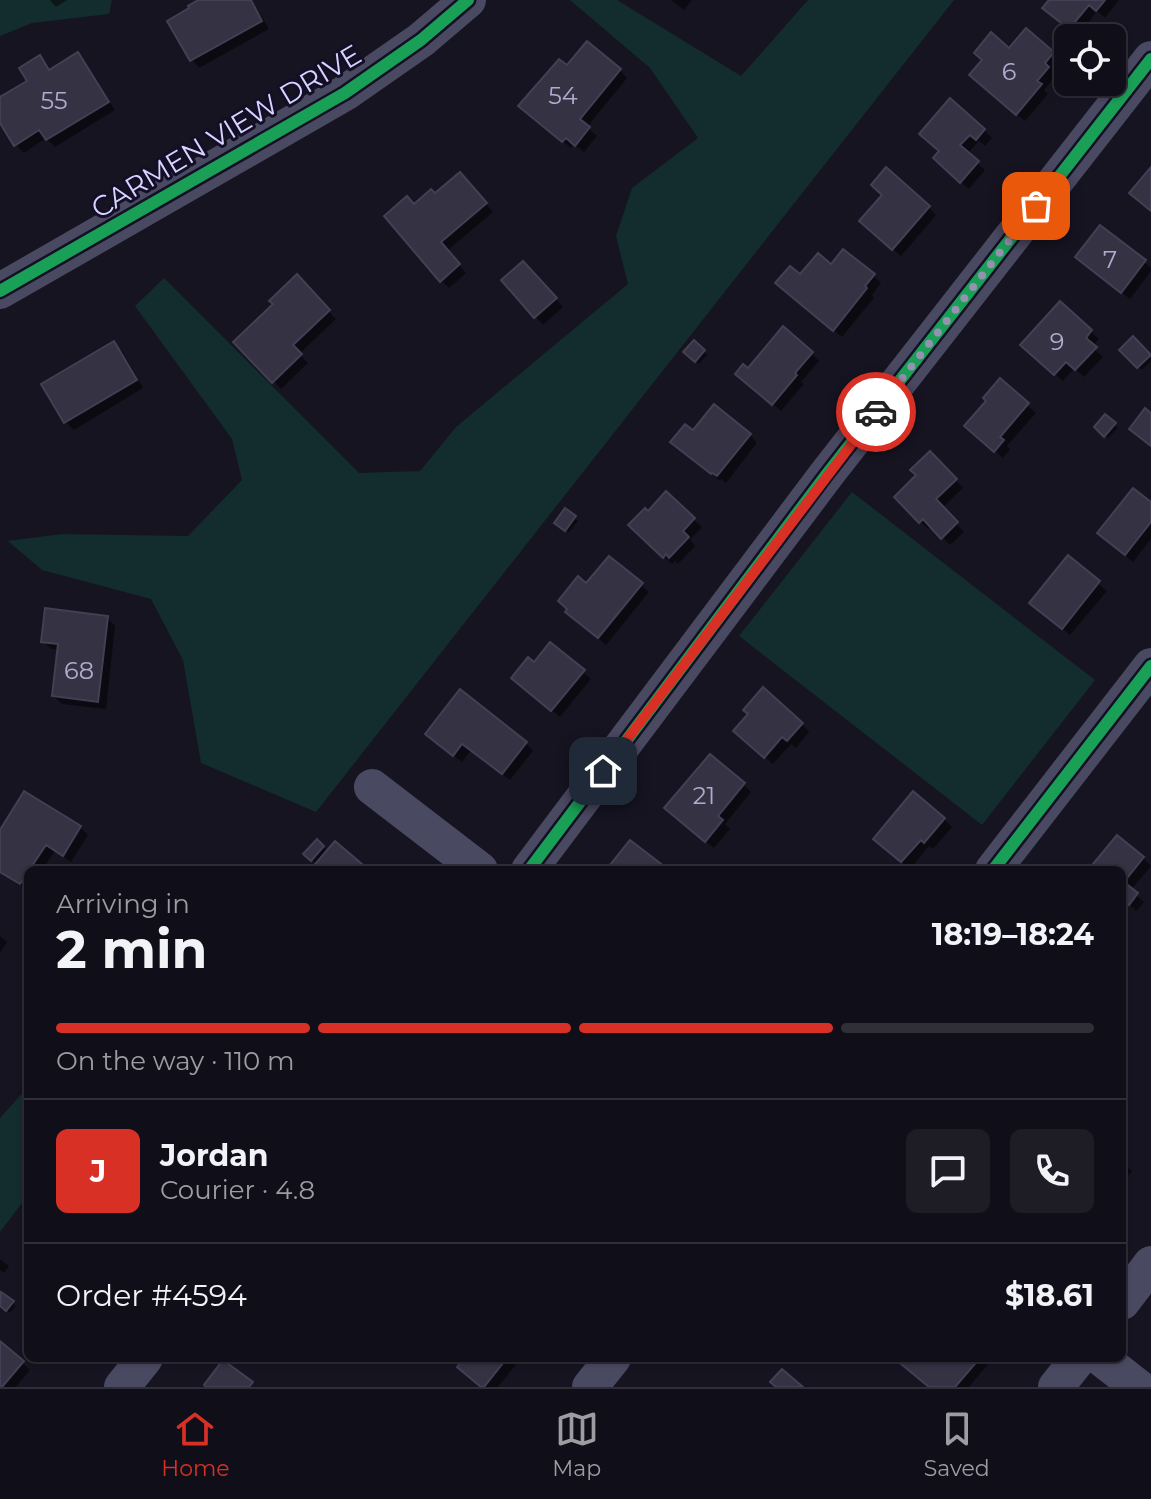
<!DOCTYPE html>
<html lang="en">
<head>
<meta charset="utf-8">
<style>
  :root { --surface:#100f19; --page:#1e1d26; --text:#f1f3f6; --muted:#9c9ca2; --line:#302f38; --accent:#d93025 }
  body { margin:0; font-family:Montserrat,sans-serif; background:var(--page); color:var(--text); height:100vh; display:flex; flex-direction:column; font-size:30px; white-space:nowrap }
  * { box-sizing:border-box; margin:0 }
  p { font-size:26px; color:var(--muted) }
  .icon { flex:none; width:44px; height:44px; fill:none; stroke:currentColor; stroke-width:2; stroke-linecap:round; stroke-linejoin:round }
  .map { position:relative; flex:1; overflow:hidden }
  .sheet { position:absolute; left:24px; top:866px; width:1102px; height:496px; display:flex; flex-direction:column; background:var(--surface); border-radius:12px; box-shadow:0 2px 6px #0004,0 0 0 2px var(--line) }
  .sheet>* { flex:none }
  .fabs { position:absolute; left:1054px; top:24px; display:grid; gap:16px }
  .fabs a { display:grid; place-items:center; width:72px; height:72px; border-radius:12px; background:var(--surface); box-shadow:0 2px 6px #0004,0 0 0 2px var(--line); font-size:40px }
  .pin { position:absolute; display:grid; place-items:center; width:68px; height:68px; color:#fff; margin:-34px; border-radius:16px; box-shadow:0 4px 12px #0006 }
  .courier { position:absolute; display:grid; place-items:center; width:80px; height:80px; margin:-40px; border:6px solid #d93025; border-radius:50%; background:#fff; color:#222; box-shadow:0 2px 10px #0007 }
  .headline em { font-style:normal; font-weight:700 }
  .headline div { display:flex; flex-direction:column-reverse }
  .headline { display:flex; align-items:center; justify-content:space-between; height:136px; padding:0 32px }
  h1 { font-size:52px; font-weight:700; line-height:60px }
  .bar { display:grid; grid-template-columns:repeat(4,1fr); gap:12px 8px; align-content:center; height:96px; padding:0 32px }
  .bar i { height:10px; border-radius:6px; background:var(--line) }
  .bar .selected { background:var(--accent) }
  .bar p { grid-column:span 4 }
  .line { display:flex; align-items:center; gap:20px; padding:0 32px; border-top:2px solid var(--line) }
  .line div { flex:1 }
  .round { display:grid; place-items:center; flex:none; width:84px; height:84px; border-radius:12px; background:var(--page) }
  .tab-bar { display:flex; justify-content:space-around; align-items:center; height:112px; border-top:2px solid var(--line); background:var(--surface); font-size:22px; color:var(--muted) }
  .tab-bar a { display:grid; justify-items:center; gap:4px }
  .tab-bar .selected { color:var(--accent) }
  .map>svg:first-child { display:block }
  .green { fill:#132c2d }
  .shadow { fill:#0007 }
  .building { fill:#343243; stroke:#433f54; stroke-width:2 }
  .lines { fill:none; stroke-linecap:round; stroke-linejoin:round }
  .minor { stroke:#4a4962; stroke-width:36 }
  .cycleway-casing { stroke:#130f26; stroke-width:17 }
  .cycleway { stroke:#1a9f57; stroke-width:12 }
  .done { stroke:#9591b1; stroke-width:8; stroke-dasharray:0 14.4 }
  .route { stroke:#d93025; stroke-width:10 }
  .labels { text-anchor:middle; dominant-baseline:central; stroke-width:6; stroke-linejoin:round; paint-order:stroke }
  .number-label { font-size:24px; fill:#b0acd0 }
  .street-label { font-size:28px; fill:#d9d4ff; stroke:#130f26 }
</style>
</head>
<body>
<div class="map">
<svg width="1151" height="1387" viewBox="0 0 1151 1387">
  <rect width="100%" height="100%" fill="#161421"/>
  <!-- green -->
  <g class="green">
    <path d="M0,0H112L109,14L32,23L0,36Z"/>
    <path d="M570,0H617L741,76L808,0H954L316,812L201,763L183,660L151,599L42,570L8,541L62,534L188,536L242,480L232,439L135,306L164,278L359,473L420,471L456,427L628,284L616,236L632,188L698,138L650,68Z"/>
    <path d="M852,492L1095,680L982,825L739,636Z"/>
    <path d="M28,1087V1195L0,1232V1118Z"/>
  </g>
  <!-- shadow -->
  <g class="shadow">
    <path d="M50,0H67L56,7Z"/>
    <path d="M202,0H250L255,5L269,29L199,68L192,60Z"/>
    <path d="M671,0H692L684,10Z"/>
    <path d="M1051,0H1119L1105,18L1097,11L1078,36L1053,15Z"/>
    <path d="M1010,51L1053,53L1061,61L1052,72L1056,76L1044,90L1048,94L1025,121L979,83L984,61Z"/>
    <path d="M77,54L85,62L115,110L55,147L46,138L24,153L16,145L0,119V100L29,81L40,58L51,71Z"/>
    <path d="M567,68L620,70L627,78L587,127L597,136L584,152L574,144L571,148L529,113Z"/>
    <path d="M984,130L992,138L985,146L979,141L967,154L985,170L969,189L943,166L941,152L929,142Z"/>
    <path d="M467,182L493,212L447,251L466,273L449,288L441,280L415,206Z"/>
    <path d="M929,208L936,215L901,256L870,229Z"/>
    <path d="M1144,262L1151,268V271L1130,299L1085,264Z"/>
    <path d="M831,267L874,276L881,283L872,295L874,298L842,337L786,291L801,277Z"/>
    <path d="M531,271L563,307L543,325L504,281Z"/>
    <path d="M297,277L336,319L299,354L308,363L281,389L236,342L276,304Z"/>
    <path d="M1060,304L1099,339L1092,347L1103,357L1084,377L1074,368L1063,381L1030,353Z"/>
    <path d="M1133,339L1151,358V361L1142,370L1122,350Z"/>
    <path d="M694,343L707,355L699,364L686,352Z"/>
    <path d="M114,344L122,351L143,388L74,430L66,422Z"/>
    <path d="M811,353L819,361L801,382L804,384L781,411L745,381L748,371Z"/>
    <path d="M1000,381L1036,413L1007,446L1010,449L1003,458L975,434L989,401Z"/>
    <path d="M1105,417L1118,428L1108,438L1096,427Z"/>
    <path d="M694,433L750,435L757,443L726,483L721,479L720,481L681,450Z"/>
    <path d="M930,454L963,488L942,508L964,532L950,545L931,526L928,529L897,497L919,476Z"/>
    <path d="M666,494L702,527L690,540L695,546L678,564L675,561L672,564L631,525L648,513Z"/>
    <path d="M1151,505V539L1133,562L1107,541Z"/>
    <path d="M575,518L578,521L569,532L560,526Z"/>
    <path d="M1068,558L1107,591L1070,635L1040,610Z"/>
    <path d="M641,585L649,592L606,645L575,619Z"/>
    <path d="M107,618L115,626L106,709L62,704L54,696L60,650L51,649L43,641Z"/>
    <path d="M534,665L583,672L591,679L560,717L521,686Z"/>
    <path d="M802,724L809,732L796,748L791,744L773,764L744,739Z"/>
    <path d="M435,742L526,743L533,751L510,780L471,750L462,762Z"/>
    <path d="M743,784L751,792L725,824L730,829L714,848L674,815Z"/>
    <path d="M944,819L952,827L933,849L929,846L910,869L883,846Z"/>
    <path d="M80,827L88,835L71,862L55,851L42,870H28V890L0,873V834Z"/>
    <path d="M317,842L328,852L366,870H313L317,865L306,854Z"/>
    <path d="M1143,858L1151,866L1131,890L1144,902L1137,911L1125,901L1122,905V870H1091Z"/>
    <path d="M0,936L7,942L0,953Z"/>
    <path d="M1122,1162L1132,1171L1122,1183Z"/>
    <path d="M0,1259L9,1266L4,1273L0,1270Z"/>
    <path d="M2,1295L16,1306L10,1313L0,1305Z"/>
    <path d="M0,1344L30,1370L16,1387H0Z"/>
    <path d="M466,1358H521L498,1387H482Z"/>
    <path d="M765,1358H777L772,1364Z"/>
    <path d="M907,1358H986L990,1362L969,1387H930Z"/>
  </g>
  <!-- building -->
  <g class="building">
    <path d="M198,0H251L262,21L190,61L167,21L189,8L188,6Z"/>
    <path d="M1049,0H1105L1096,11L1089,5L1069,29L1042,8Z"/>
    <path d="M1026,28L1054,52L1045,63L1049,67L1037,81L1042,84L1016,115L969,75L982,60L974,53L991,32L1009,48Z"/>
    <path d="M587,41L621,69L580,119L590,127L575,146L566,138L562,142L518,106L559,59L567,65Z"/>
    <path d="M78,52L109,102L46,140L39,130L14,146L0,123V97L27,81L19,68L40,55L49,70Z"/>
    <path d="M950,98L985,129L976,140L970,135L960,145L979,161L960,183L933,158L939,151L919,134Z"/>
    <path d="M886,167L930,206L892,250L859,221L882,195L871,185Z"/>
    <path d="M1151,167V211L1129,193Z"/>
    <path d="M460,172L487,203L441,242L460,264L440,282L384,216L407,196L414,204L431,189L435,193Z"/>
    <path d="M1100,225L1146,260L1121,293L1075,257Z"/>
    <path d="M843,249L875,274L865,286L867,288L833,331L775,283L790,266L800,274L818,253L831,264Z"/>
    <path d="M523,261L557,298L534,318L501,280Z"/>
    <path d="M297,274L330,310L293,345L302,354L272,383L233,342L273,304L269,301Z"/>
    <path d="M1060,301L1092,330L1086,338L1097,347L1075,370L1066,362L1054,375L1020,345Z"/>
    <path d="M783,326L813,352L795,373L797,375L772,405L735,374L743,364L748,368Z"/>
    <path d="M1133,336L1151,355L1137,368L1119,350Z"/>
    <path d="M694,340L705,350L695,362L683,352Z"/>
    <path d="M114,341L137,380L64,423L41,384Z"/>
    <path d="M1000,378L1029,403L1000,437L1004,440L994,452L964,426L986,401L983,398Z"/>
    <path d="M714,404L751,434L717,476L712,473L711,474L670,442L685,424L693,430Z"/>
    <path d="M1145,408L1151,413V446L1129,429Z"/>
    <path d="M1105,414L1116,423L1104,437L1094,427Z"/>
    <path d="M930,451L957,479L936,499L958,522L941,539L923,519L919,523L894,497L916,475L910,470Z"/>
    <path d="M1133,488L1151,502V522L1125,555L1097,533Z"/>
    <path d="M666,491L695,518L683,531L689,537L669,558L666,554L663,558L628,525L645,508L648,511Z"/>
    <path d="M565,508L576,516L565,531L554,523Z"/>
    <path d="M1068,555L1100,581L1062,629L1029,603Z"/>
    <path d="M609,556L643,583L598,638L565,612L567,609L558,601L578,576L586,583Z"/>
    <path d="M45,608L108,616L98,702L52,696L58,644L41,642Z"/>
    <path d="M550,642L585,670L551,711L511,678L528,657L534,662Z"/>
    <path d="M763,687L803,723L787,741L782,737L764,758L733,731L748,714L743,710Z"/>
    <path d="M460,689L527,742L502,774L462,744L453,756L425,734Z"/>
    <path d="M710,754L745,783L718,816L723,820L705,842L664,808Z"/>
    <path d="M24,791L81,826L63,856L46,845L20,884L0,872V830Z"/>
    <path d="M913,791L945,818L924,843L921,840L901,862L873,839Z"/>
    <path d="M1117,835L1144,857L1124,882L1138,893L1129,905L1122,900V870H1088Z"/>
    <path d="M317,839L324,846L311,861L303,854Z"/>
    <path d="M630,840L669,870H606Z"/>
    <path d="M335,841L369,870H310Z"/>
    <path d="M1,1292L14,1301L6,1311L0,1306Z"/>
    <path d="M0,1341L24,1361L2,1387H0Z"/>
    <path d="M464,1358H507L484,1387H481L457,1367Z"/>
    <path d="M904,1358H980L955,1387H929L900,1363Z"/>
    <path d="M223,1360L253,1382L249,1387H206L204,1385Z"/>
    <path d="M782,1369L803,1387H776L770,1382Z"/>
  </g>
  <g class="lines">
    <!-- minor -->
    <g class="minor">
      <path d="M0,291L345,93L421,40L468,0"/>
      <path d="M372,787L480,870"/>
      <path d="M529,870L826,475L1151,59"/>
      <path d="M993,870L1151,666"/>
      <path d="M1122,1302L1151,1264"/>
      <path d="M1101,1358L1138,1387"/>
      <path d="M122,1387L145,1358"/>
      <path d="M590,1387L613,1358"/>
      <path d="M1056,1387L1079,1358"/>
    </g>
    <defs>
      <g id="cycleway">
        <path d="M0,291L345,93L421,40L468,0"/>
        <path d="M529,870L826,475L1151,59"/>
        <path d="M993,870L1151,666"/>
      </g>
    </defs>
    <!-- cycleway casing -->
    <use href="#cycleway" class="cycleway-casing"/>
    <!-- cycleway -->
    <use href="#cycleway" class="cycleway"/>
  </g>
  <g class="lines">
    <!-- done -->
    <path class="done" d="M876,412L1036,206"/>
    <!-- route -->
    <path class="route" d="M603,771L876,412"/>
  </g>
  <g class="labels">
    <!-- number labels -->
    <g class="number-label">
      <text x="1009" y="71">6</text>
      <text x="563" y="95">54</text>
      <text x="54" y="100">55</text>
      <text x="1110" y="259">7</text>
      <text x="1057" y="341">9</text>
      <text x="79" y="670">68</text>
      <text x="704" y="795">21</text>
    </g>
    <!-- street labels -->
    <g class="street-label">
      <text transform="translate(226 131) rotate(-31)">CARMEN VIEW DRIVE</text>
    </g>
  </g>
</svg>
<div class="fabs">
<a><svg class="icon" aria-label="locate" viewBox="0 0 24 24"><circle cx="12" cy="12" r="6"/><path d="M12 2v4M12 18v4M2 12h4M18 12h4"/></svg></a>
</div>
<div class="pin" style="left:1036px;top:206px;background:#ea580c"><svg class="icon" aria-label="bag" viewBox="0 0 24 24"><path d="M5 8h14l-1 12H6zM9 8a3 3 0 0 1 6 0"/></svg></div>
<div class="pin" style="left:603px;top:771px;background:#1f2937"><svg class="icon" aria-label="home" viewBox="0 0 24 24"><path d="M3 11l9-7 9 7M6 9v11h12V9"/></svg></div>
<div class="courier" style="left:876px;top:412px"><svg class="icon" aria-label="car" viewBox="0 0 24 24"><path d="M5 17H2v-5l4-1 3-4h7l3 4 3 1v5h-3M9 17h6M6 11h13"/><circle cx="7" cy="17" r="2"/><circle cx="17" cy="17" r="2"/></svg></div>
<section class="sheet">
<div class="headline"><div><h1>2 min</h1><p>Arriving in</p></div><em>18:19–18:24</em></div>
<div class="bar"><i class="selected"></i><i class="selected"></i><i class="selected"></i><i></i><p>On the way · 110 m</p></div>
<div class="line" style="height:144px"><b class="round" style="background:var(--accent);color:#fff">J</b><div><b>Jordan</b><p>Courier · 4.8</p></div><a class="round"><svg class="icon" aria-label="chat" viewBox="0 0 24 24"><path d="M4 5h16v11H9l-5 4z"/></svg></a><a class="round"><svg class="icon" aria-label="phone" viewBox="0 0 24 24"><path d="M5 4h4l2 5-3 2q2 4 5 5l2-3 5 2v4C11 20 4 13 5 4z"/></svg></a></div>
<div class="line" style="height:104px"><div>Order #4594</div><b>$18.61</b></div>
</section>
</div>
<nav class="tab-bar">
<a class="selected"><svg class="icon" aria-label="home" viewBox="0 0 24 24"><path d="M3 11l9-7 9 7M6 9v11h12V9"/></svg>Home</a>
<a><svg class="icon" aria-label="map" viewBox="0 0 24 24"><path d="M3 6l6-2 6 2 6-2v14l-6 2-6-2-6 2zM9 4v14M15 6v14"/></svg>Map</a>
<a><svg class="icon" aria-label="saved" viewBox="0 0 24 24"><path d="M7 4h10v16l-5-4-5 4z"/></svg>Saved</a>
</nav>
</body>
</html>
